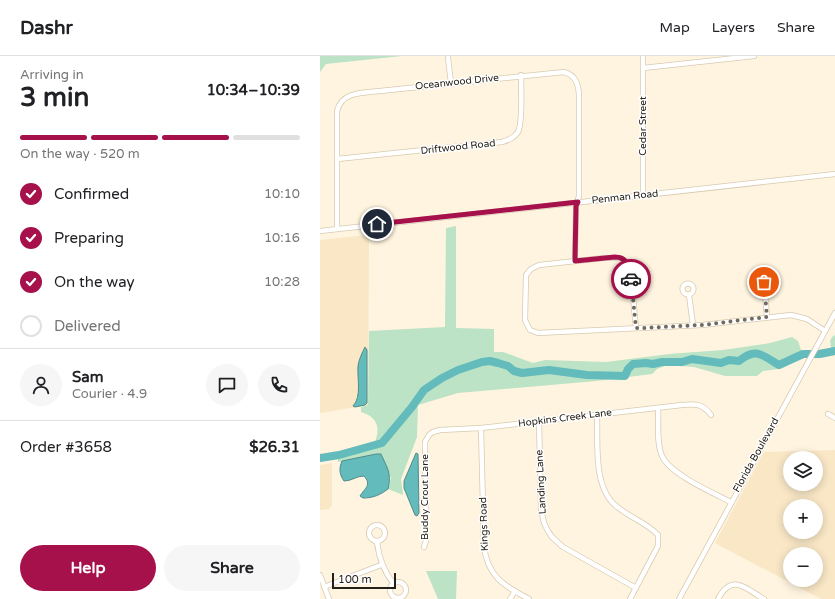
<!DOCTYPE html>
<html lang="en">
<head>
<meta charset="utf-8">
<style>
  :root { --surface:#fff; --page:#f6f6f6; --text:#202124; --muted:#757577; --line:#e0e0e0; --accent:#a6114b }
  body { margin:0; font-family:"Varela Round",sans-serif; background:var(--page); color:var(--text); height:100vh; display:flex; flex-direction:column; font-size:15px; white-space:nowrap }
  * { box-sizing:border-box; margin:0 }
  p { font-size:13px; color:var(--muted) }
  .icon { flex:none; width:22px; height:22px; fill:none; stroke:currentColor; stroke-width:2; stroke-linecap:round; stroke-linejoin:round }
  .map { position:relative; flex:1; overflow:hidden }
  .panel { display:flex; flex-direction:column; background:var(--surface); width:320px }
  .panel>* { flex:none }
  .fabs { position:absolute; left:463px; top:395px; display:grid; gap:8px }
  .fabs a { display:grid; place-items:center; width:40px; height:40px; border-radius:50%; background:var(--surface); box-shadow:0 2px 10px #0003; font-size:20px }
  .scale { position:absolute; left:12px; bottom:10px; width:64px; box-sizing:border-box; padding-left:4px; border:2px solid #252017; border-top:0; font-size:11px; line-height:14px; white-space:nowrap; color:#252017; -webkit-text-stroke:3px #fff; paint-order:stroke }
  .pin { position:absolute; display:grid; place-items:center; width:34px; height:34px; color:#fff; margin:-17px; border:2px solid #fff; border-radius:50%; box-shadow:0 1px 4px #0007 }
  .courier { position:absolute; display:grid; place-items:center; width:40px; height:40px; margin:-20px; border:3px solid #a6114b; border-radius:50%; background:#fff; color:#222; box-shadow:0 1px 5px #0007 }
  .summary em { font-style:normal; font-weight:700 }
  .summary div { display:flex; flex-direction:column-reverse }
  .summary { display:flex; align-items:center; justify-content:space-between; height:68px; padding:0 20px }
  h1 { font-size:26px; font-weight:700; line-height:30px }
  .bar { display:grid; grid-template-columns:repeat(4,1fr); gap:6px 4px; align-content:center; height:48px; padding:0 20px }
  .bar i { height:5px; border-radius:3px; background:var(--line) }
  .bar .current { background:var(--accent) }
  .bar p { grid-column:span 4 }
  .line { display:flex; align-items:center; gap:10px; padding:0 20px; border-top:1px solid var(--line) }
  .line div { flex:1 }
  .round { display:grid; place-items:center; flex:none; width:42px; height:42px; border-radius:21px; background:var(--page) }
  ol { padding:0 20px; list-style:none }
  li { display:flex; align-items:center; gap:12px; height:44px }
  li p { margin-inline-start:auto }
  li .icon { padding:4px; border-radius:50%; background:var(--accent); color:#fff; stroke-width:4 }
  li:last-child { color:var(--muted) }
  li i { width:22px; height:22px; border:2px solid var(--line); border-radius:50% }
  .cta { display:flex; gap:8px; margin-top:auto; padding:8px 20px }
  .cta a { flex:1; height:46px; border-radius:24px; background:var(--accent); color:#fff; font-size:16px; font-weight:700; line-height:46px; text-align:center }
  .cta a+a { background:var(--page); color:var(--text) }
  header { display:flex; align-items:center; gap:24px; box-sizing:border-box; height:56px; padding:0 20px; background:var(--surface); border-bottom:1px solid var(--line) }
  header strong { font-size:19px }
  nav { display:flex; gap:22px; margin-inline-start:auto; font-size:14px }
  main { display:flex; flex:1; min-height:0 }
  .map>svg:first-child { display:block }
  .built { fill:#f9e7c6; fill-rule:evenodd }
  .green { fill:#bce3c6 }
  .water { fill:#63bbbb; stroke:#508c8a }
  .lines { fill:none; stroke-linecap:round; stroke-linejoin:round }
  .river { stroke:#63bbbb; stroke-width:8 }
  .minor-casing { stroke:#d8cab1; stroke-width:6 }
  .minor { stroke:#fff; stroke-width:4.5 }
  .done { stroke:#716a5d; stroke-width:4; stroke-dasharray:0 7.2 }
  .route { stroke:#a6114b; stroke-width:5 }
  .labels { text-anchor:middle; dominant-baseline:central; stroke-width:3; stroke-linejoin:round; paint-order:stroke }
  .street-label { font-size:10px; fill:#252017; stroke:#fff }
</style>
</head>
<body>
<header>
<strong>Dashr</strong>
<nav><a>Map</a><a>Layers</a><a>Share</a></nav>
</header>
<main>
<section class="panel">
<div class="summary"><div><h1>3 min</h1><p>Arriving in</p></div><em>10:34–10:39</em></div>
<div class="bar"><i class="current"></i><i class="current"></i><i class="current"></i><i></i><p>On the way · 520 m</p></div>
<ol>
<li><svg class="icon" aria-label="check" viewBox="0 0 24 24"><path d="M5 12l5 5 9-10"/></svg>Confirmed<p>10:10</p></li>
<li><svg class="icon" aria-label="check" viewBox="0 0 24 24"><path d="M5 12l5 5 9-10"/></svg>Preparing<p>10:16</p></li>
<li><svg class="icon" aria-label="check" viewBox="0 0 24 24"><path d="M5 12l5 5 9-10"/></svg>On the way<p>10:28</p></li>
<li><i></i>Delivered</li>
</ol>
<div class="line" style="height:72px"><a class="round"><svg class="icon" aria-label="person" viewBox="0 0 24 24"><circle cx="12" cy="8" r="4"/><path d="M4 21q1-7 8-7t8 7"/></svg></a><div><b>Sam</b><p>Courier · 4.9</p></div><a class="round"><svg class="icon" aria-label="chat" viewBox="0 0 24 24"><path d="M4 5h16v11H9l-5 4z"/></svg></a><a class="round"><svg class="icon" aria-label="phone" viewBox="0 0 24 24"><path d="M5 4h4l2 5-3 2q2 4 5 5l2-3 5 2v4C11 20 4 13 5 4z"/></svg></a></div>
<div class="line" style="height:52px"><div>Order #3658</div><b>$26.31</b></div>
<div class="cta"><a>Help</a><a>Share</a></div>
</section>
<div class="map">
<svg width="515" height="543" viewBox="0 0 515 543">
  <rect width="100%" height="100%" fill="#fff4df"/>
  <!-- built -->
  <g class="built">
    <path d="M49,179L48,349L0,357V184Z"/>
    <path d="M515,394V543H501L395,487L444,396ZM470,402H496V428H470ZM470,450H496V476H470ZM470,498H496V524H470Z"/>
    <path d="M12,407V449L9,453L0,454V409Z"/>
  </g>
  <!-- green -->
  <g class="green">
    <path d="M0,0H82L6,8L0,16Z"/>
    <path d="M136,170V272L174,273V296H183L213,307L225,304L286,306L349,298L403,294L450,287L472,281L478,285L481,294H488L483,303H477L459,313L443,315L437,320H405L374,311L359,310H345L337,313L332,318L276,325L138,337L98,349L97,381L81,423L83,439L68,433L71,422L61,398L18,406V397L54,388C61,373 58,361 41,356V351L48,349L49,275L125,271L126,172Z"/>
    <path d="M515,279V299L502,302L496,301L501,294L511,292L510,285L512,281Z"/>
    <path d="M106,515H137L136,543H118Z"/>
  </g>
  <!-- water -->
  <g class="water">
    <path d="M45,291L47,294V347L45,349L35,351L33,350C42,341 37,322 38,310C39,303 42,297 45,291Z"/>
    <path d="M96,397L98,398L99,457L97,460L95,459L84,432V425Z"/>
    <path d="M56,398H61C67,412 72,417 68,433C60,439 53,442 43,442L40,440C45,432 52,429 44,420C36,420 32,425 24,425C19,418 19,412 22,405Z"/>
  </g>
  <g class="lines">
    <!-- river -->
    <path class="river" d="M0,402L19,399L62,387L92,351L104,334L122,322L138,314L162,306L170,305L178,307L188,310L194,315L202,317L229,314L267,319L305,320L308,313L313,308L326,307L333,308L342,306H362L372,303L401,307L409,304L419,305C436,291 442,299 459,309L483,298H499L515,295"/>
    <defs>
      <g id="minor">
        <path d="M323,0V139"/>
        <path d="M128,2L131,27"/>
        <path d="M323,12L434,0"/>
        <path d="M17,103L182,86C189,84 194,82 198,76C203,67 201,31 201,19"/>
        <path d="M17,172V55C22,35 44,37 60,35L244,16C255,19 258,27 259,38V140L256,151L255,205"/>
        <path d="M0,175L515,118"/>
        <circle cx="443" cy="220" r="6"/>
        <path d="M444,226L447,261"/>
        <circle cx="368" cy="233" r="5.5"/>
        <path d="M369,239L373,269"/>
        <path d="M316,272L310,210L301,202H284L219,209L211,213L206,219L205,264L210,274L218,277L382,269L471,259L487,263L505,275"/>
        <path d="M338,352C339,367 336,386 342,400C350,418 393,437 411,446"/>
        <path d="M508,358L515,362"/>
        <path d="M277,359C278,386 273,430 295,449C308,461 326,466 338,479V490L310,543"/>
        <path d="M219,365L221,453L224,467L228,475L232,481L243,491L316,532"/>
        <path d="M161,372L164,490C167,520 184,530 209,543"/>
        <circle cx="57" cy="477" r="8"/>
        <path d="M57,486C59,502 63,515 74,528"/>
        <path d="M104,491L106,485L105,386L109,379L113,376L120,374L161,372L362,349C376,348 382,347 391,359"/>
        <path d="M0,519L9,543"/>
        <circle cx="78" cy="534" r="8"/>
        <path d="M4,531L61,509"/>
        <path d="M190,543L195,535"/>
        <path d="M359,543L515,257"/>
        <path d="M398,543C412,517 425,532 444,543"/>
      </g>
    </defs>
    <!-- minor casing -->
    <use href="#minor" class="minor-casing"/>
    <!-- minor -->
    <use href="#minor" class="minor"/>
  </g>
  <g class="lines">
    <!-- done -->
    <path class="done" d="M311,223L316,272H323L382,269L447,261L444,226"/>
    <!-- route -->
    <path class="route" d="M57,168L258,146L256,150L255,205L295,201C308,201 310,212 311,223"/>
  </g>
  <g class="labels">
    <!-- street labels -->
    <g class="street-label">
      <text transform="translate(137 26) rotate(-6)">Oceanwood Drive</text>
      <text transform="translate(323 70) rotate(-90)">Cedar Street</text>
      <text transform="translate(138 91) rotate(-6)">Driftwood Road</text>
      <text transform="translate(305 141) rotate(-6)">Penman Road</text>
      <text transform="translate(245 362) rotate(-7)">Hopkins Creek Lane</text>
      <text transform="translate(436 399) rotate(-61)">Florida Boulevard</text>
      <text transform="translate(221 426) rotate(-93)">Landing Lane</text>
      <text transform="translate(105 441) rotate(-90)">Buddy Crout Lane</text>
      <text transform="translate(164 468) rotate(-92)">Kings Road</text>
    </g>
  </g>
</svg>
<div class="fabs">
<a><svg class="icon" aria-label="layers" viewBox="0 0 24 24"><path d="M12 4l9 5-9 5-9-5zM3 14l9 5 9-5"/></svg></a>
<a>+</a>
<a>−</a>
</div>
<div class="scale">100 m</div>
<div class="pin" style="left:444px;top:226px;background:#ea580c"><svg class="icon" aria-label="bag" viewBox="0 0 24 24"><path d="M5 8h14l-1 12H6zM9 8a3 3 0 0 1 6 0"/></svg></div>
<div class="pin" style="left:57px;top:168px;background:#1f2937"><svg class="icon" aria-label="home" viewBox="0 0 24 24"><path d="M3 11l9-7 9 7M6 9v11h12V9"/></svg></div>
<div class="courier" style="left:311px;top:223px"><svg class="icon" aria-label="car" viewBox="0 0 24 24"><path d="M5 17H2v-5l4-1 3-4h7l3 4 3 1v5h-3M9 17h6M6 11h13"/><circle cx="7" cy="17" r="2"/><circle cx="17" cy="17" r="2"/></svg></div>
</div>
</main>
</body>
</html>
